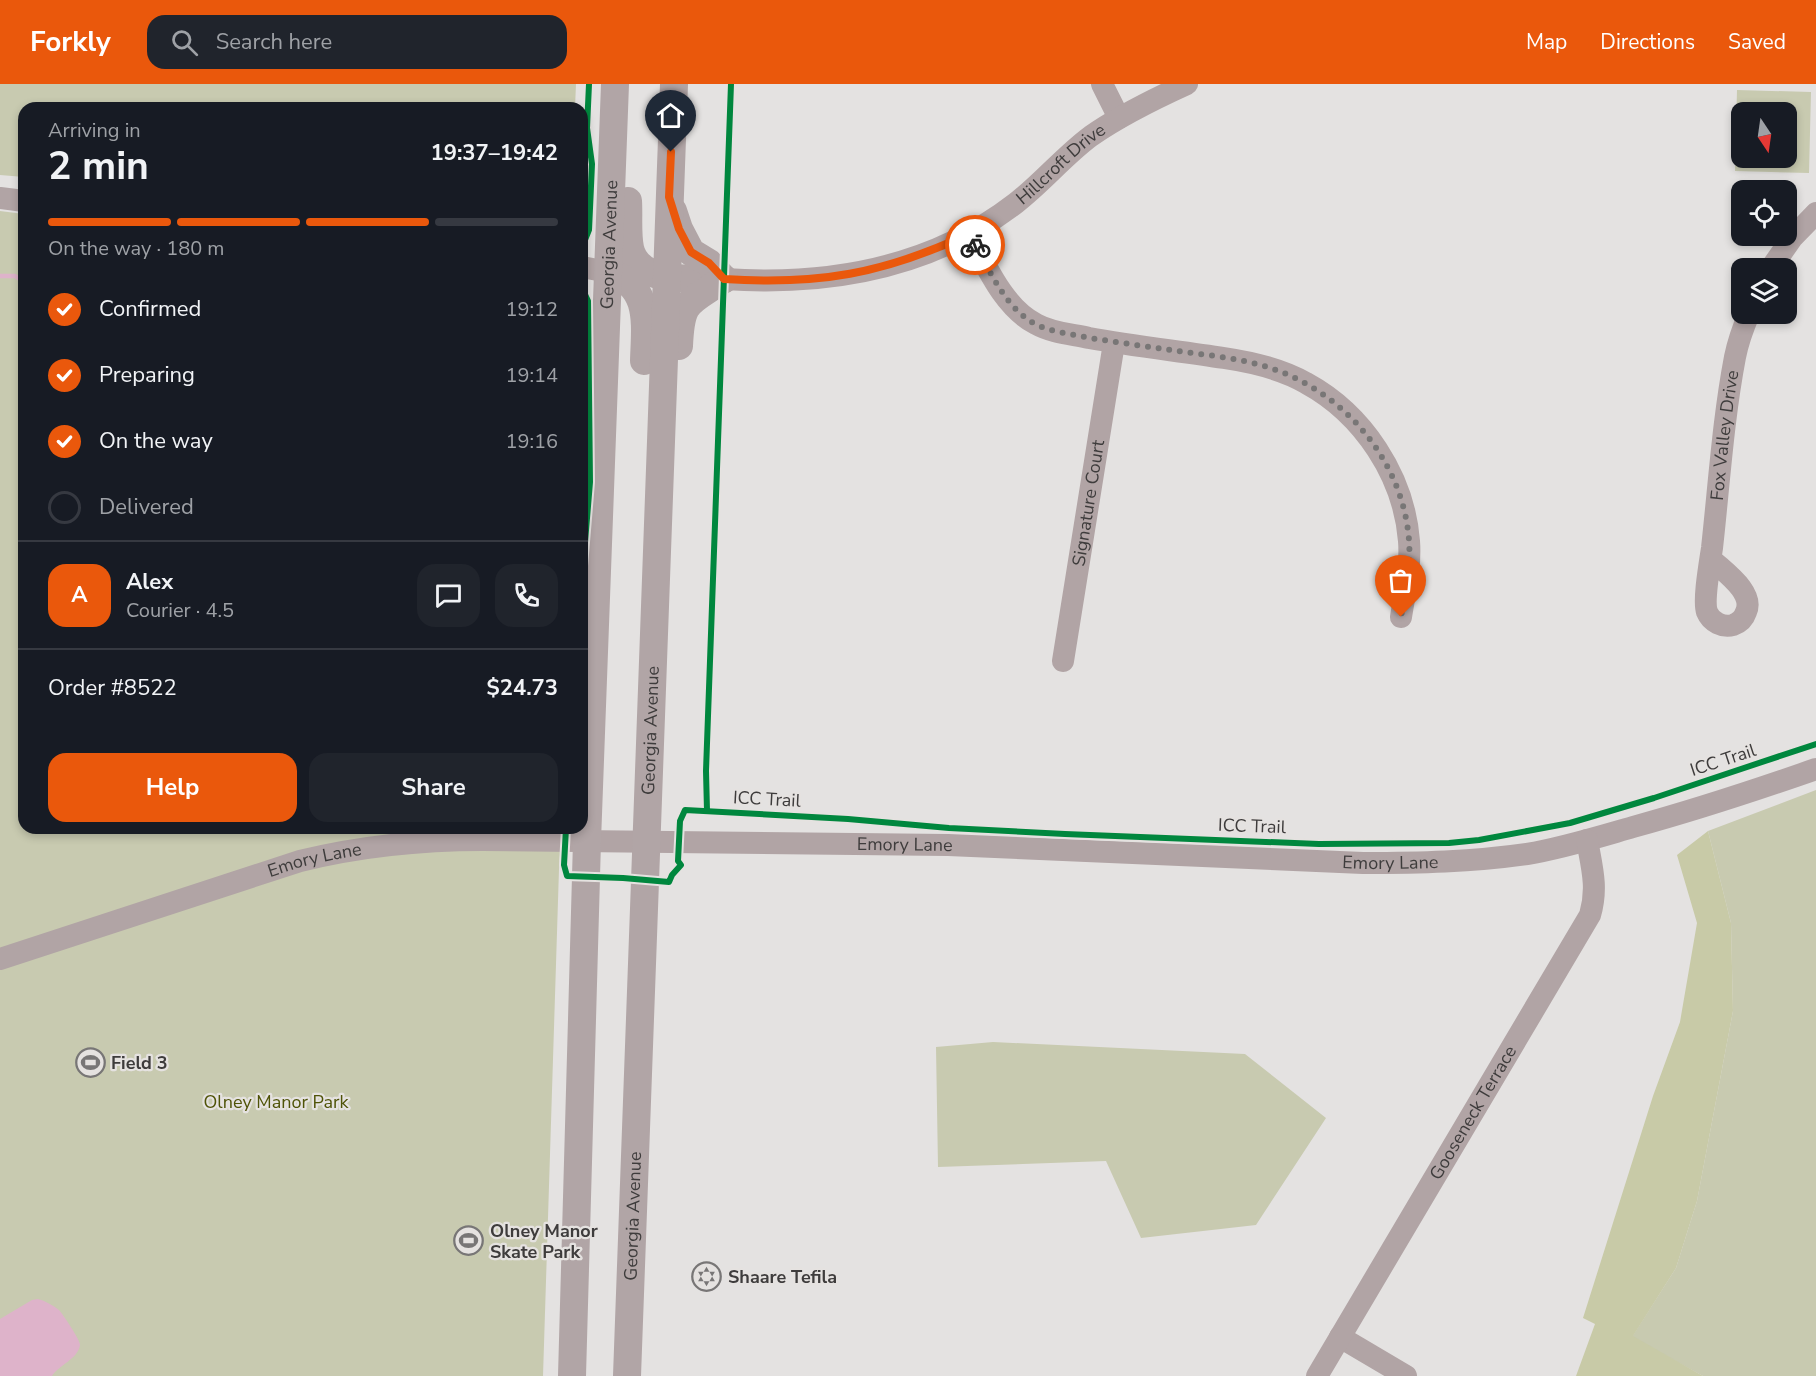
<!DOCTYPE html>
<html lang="en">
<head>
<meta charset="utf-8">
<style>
  :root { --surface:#171b24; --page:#20242c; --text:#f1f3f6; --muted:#9ea1a6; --line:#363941; --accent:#ea580c }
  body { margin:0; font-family:"Nunito Sans",sans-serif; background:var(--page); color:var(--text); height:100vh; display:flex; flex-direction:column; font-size:22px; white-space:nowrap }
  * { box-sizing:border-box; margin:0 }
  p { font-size:20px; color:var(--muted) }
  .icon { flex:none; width:33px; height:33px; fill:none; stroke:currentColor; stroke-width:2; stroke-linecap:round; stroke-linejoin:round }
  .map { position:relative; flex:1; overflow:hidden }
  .panel { position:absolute; left:18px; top:18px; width:570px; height:732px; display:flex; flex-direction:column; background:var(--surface); border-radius:18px; box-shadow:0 3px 9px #0003 }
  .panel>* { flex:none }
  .needle { width:39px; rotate:167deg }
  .buttons { position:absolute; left:1731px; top:18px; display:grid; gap:12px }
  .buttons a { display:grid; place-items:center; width:66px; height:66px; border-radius:12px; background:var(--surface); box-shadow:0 3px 9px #0003; font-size:30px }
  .pin { position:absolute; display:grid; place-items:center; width:51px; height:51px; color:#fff; margin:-62px -26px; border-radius:50% 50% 50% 0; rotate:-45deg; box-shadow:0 0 6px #0007 }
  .pin .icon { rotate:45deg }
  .courier { position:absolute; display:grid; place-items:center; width:60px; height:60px; margin:-30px; border:4px solid #ea580c; border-radius:50%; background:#fff; color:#222; box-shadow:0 2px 8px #0007 }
  .summary em { font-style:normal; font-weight:700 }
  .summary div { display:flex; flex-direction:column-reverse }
  .summary { display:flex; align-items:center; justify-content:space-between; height:102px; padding:0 30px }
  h1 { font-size:39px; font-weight:700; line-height:45px }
  .bar { display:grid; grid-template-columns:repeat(4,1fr); gap:9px 6px; align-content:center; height:72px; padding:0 30px }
  .bar i { height:8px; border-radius:4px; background:var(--line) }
  .bar .on { background:var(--accent) }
  .bar p { grid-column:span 4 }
  .line { display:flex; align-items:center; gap:15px; padding:0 30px; border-top:2px solid var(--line) }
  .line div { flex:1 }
  .round { display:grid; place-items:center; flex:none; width:63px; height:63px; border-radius:18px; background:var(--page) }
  ol { padding:0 30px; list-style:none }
  li { display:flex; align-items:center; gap:18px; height:66px }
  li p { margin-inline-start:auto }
  li .icon { padding:6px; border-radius:50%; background:var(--accent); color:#fff; stroke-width:4 }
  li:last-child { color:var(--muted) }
  li i { width:33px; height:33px; border:3px solid var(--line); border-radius:50% }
  .action { display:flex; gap:12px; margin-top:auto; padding:12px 30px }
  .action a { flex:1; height:69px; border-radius:18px; background:var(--accent); color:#fff; font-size:24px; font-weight:700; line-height:69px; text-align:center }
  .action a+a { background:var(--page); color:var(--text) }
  header { display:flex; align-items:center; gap:36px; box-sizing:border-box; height:84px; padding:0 30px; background:var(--accent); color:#fff }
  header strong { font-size:28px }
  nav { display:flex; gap:33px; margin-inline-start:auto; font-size:21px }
  .search { width:420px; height:54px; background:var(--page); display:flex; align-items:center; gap:15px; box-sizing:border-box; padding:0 21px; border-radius:18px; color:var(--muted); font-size:22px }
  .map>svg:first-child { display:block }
  .green { fill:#c8cab0; fill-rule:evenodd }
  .forest { fill:#c8caa7 }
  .water { fill:#deb3ca }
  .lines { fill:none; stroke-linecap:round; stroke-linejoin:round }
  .stream { stroke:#deb3ca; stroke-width:4.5 }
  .minor { stroke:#b1a4a5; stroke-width:22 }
  .major { stroke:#b1a5a6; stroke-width:28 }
  .cycleway-casing { stroke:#e5e2e0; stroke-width:10 }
  .cycleway { stroke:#00873e; stroke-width:6 }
  .done { stroke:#787676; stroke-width:6; stroke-dasharray:0 10.8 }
  .route { stroke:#ea580c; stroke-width:8 }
  .labels { text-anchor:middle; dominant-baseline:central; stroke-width:4.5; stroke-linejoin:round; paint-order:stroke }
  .street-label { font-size:18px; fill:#3e3c3c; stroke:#e5e2e0 }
  .poi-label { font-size:18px; font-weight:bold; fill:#3e3c3c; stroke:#e5e2e0; text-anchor:start }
  .park-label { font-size:18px; fill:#4f5307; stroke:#e5e2e0 }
</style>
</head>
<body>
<header>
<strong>Forkly</strong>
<div class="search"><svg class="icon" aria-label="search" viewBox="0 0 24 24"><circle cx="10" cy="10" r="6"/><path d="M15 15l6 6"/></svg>Search here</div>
<nav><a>Map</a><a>Directions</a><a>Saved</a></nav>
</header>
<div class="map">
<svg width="1816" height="1292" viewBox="0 0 1816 1292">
  <rect width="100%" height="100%" fill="#e4e2e1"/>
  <!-- green -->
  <g class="green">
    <path d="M0,0H576L575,24H24V93L0,91Z"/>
    <path d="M1737,6L1811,8L1809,89L1735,87ZM1742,28H1786V74H1742Z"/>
    <path d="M0,127L24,130V744H562L559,785L543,1292H0Z"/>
    <path d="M1816,706V1292H1703L1632,1253L1676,1184L1697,1117L1733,927L1731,839L1708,747Z"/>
    <path d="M993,958L1245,970L1326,1034L1256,1141L1141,1154L1106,1077L938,1083L936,963Z"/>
  </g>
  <!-- forest -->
  <path class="forest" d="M1708,747L1731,839L1733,927L1697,1117L1676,1184L1633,1252L1703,1292H1576L1595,1240L1583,1234L1653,1012L1680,938L1697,839L1677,771Z"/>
  <!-- water -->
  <path class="water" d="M38,1215C45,1217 53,1221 59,1226C62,1229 81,1257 80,1261C78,1275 59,1281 52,1292H0V1235L32,1216Z"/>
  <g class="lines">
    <!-- stream -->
    <path class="stream" d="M0,192H15L24,198"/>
    <!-- minor -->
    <g class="minor">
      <path d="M1102,0L1119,34"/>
      <path d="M0,114L24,117"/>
      <path d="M969,150C986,181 1003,223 1036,240C1052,249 1071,250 1089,254C1133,262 1179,267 1224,274C1251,278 1282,285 1306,299C1363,330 1404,392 1409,457C1411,482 1405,508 1401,533"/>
      <path d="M582,183L608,188"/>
      <path d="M1771,184L1792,154L1816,129"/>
      <path id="s1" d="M724,195C828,202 932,184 1016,119C1043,98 1064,72 1091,52C1121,31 1154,15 1187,0"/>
      <path id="s2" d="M1711,475C1723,487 1755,508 1746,528C1744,534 1739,539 1733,541C1723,544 1711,538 1707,528C1703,517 1710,478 1712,464C1719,401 1723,336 1735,273C1738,258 1743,244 1749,230"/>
      <path id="s3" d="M1063,577L1114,259"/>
      <path id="s4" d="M0,875L300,777C361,762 421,756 483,756L948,761L1363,779C1418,779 1472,778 1527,770C1563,764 1598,753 1633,743C1695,726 1756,706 1816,685"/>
      <path d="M1340,1253L1406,1292"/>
      <path id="s5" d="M1317,1292L1590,831C1598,804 1592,784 1587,756"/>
    </g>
    <!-- major -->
    <g class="major">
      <path d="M628,117C629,132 627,149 630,164C638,202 695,194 724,195"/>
      <path d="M673,127L679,145L691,168L709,179L724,195"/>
      <path d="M608,188C652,201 645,241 644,277"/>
      <path d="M679,262C681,215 688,220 724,195"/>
      <path id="s6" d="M572,1292L587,757L615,0"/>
      <path id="s7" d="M627,1292L674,0"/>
    </g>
    <defs>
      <g id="cycleway">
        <path d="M582,175L583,161L589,146L592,80L587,44L589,0"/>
        <path d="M582,204L588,217L590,398L582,494"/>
        <path d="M707,727L706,687L731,0"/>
        <path d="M566,744L564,781L567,792L623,794L669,798L672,791L681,781L678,777L680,737L685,726L848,735L949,744L1065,750L1319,760L1449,759L1479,756L1570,739L1654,714L1816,660"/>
      </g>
    </defs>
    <!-- cycleway casing -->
    <use href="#cycleway" class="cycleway-casing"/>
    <!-- cycleway -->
    <use href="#cycleway" class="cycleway"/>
  </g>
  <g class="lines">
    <!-- done -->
    <path class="done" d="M975,161C991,189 1006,224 1035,240C1049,247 1064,249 1079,252C1107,257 1136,261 1164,265C1201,271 1241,273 1276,286C1348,312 1403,379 1409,456C1411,482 1405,508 1401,533"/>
    <!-- route -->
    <path class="route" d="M671,68L669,113L679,145L691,168L709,179L724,195C819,201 883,190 969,150L975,161"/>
  </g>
  <!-- icons -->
  <defs>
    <symbol id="stadium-ring" viewBox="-11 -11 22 22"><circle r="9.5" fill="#e5e2e0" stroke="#787676" stroke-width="1.5"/><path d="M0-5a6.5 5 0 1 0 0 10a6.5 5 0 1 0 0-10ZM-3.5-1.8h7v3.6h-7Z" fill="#787676"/></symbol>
    <symbol id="synagogue-ring" viewBox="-11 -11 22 22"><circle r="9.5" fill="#e5e2e0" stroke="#787676" stroke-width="1.5"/><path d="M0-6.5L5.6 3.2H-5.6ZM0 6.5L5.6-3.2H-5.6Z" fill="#787676"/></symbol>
  </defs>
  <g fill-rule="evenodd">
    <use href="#stadium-ring" x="74" y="962" width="33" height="33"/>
    <use href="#stadium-ring" x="452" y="1140" width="33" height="33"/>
    <use href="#synagogue-ring" x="690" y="1176" width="33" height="33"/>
  </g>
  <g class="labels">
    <!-- street labels -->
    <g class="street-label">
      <text stroke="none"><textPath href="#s1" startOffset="368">Hillcroft Drive</textPath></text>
      <text stroke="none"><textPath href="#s6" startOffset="1132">Georgia Avenue</textPath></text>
      <text stroke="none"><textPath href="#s2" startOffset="296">Fox Valley Drive</textPath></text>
      <text stroke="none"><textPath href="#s3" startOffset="160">Signature Court</textPath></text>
      <text stroke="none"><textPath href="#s7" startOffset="646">Georgia Avenue</textPath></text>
      <text transform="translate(1723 676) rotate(-18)">ICC Trail</text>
      <text transform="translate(767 715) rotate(3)">ICC Trail</text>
      <text transform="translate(1252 742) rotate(2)">ICC Trail</text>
      <text stroke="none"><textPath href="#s4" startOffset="922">Emory Lane</textPath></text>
      <text stroke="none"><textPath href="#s4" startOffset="330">Emory Lane</textPath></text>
      <text stroke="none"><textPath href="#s4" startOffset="1408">Emory Lane</textPath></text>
      <text stroke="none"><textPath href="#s5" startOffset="306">Gooseneck Terrace</textPath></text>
      <text stroke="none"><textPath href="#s7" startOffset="160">Georgia Avenue</textPath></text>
    </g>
    <!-- poi labels -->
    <g class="poi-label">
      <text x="111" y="979">Field 3</text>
      <text x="490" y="1147">Olney Manor<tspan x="490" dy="21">Skate Park</tspan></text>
      <text x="728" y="1193">Shaare Tefila</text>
    </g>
    <!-- park labels -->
    <g class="park-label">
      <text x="276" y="1018">Olney Manor Park</text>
    </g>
  </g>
</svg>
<div class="buttons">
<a><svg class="needle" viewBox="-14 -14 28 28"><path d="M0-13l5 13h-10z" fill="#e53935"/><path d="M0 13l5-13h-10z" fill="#9ea1a6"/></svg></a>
<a><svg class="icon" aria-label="locate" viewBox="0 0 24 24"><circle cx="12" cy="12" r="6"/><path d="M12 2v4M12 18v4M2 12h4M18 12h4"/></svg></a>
<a><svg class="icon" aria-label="layers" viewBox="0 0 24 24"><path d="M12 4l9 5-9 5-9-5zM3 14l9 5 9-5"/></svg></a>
</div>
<div class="pin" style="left:1401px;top:533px;background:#ea580c"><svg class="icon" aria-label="bag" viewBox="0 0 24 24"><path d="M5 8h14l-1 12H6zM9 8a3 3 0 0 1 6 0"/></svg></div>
<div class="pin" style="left:671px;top:68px;background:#1f2937"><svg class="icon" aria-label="home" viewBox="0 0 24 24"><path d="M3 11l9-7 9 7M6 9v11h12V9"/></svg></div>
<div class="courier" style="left:975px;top:161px"><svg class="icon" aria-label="bike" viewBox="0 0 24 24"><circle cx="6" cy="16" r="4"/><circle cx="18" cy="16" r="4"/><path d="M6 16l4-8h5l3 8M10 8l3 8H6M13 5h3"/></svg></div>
<section class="panel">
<div class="summary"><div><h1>2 min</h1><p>Arriving in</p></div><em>19:37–19:42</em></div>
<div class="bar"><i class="on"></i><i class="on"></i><i class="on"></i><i></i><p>On the way · 180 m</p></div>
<ol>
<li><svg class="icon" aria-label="check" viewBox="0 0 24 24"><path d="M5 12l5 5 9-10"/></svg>Confirmed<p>19:12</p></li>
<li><svg class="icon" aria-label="check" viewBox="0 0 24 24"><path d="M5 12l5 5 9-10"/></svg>Preparing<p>19:14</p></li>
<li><svg class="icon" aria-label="check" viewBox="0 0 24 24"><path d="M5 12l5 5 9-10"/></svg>On the way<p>19:16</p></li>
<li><i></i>Delivered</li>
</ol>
<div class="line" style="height:108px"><b class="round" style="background:var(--accent);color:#fff">A</b><div><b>Alex</b><p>Courier · 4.5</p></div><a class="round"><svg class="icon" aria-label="chat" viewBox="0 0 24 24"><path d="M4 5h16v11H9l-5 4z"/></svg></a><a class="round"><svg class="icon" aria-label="phone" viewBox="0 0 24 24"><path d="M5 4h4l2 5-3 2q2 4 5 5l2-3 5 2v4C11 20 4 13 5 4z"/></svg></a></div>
<div class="line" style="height:78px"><div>Order #8522</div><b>$24.73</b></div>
<div class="action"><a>Help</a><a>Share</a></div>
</section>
</div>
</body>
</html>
